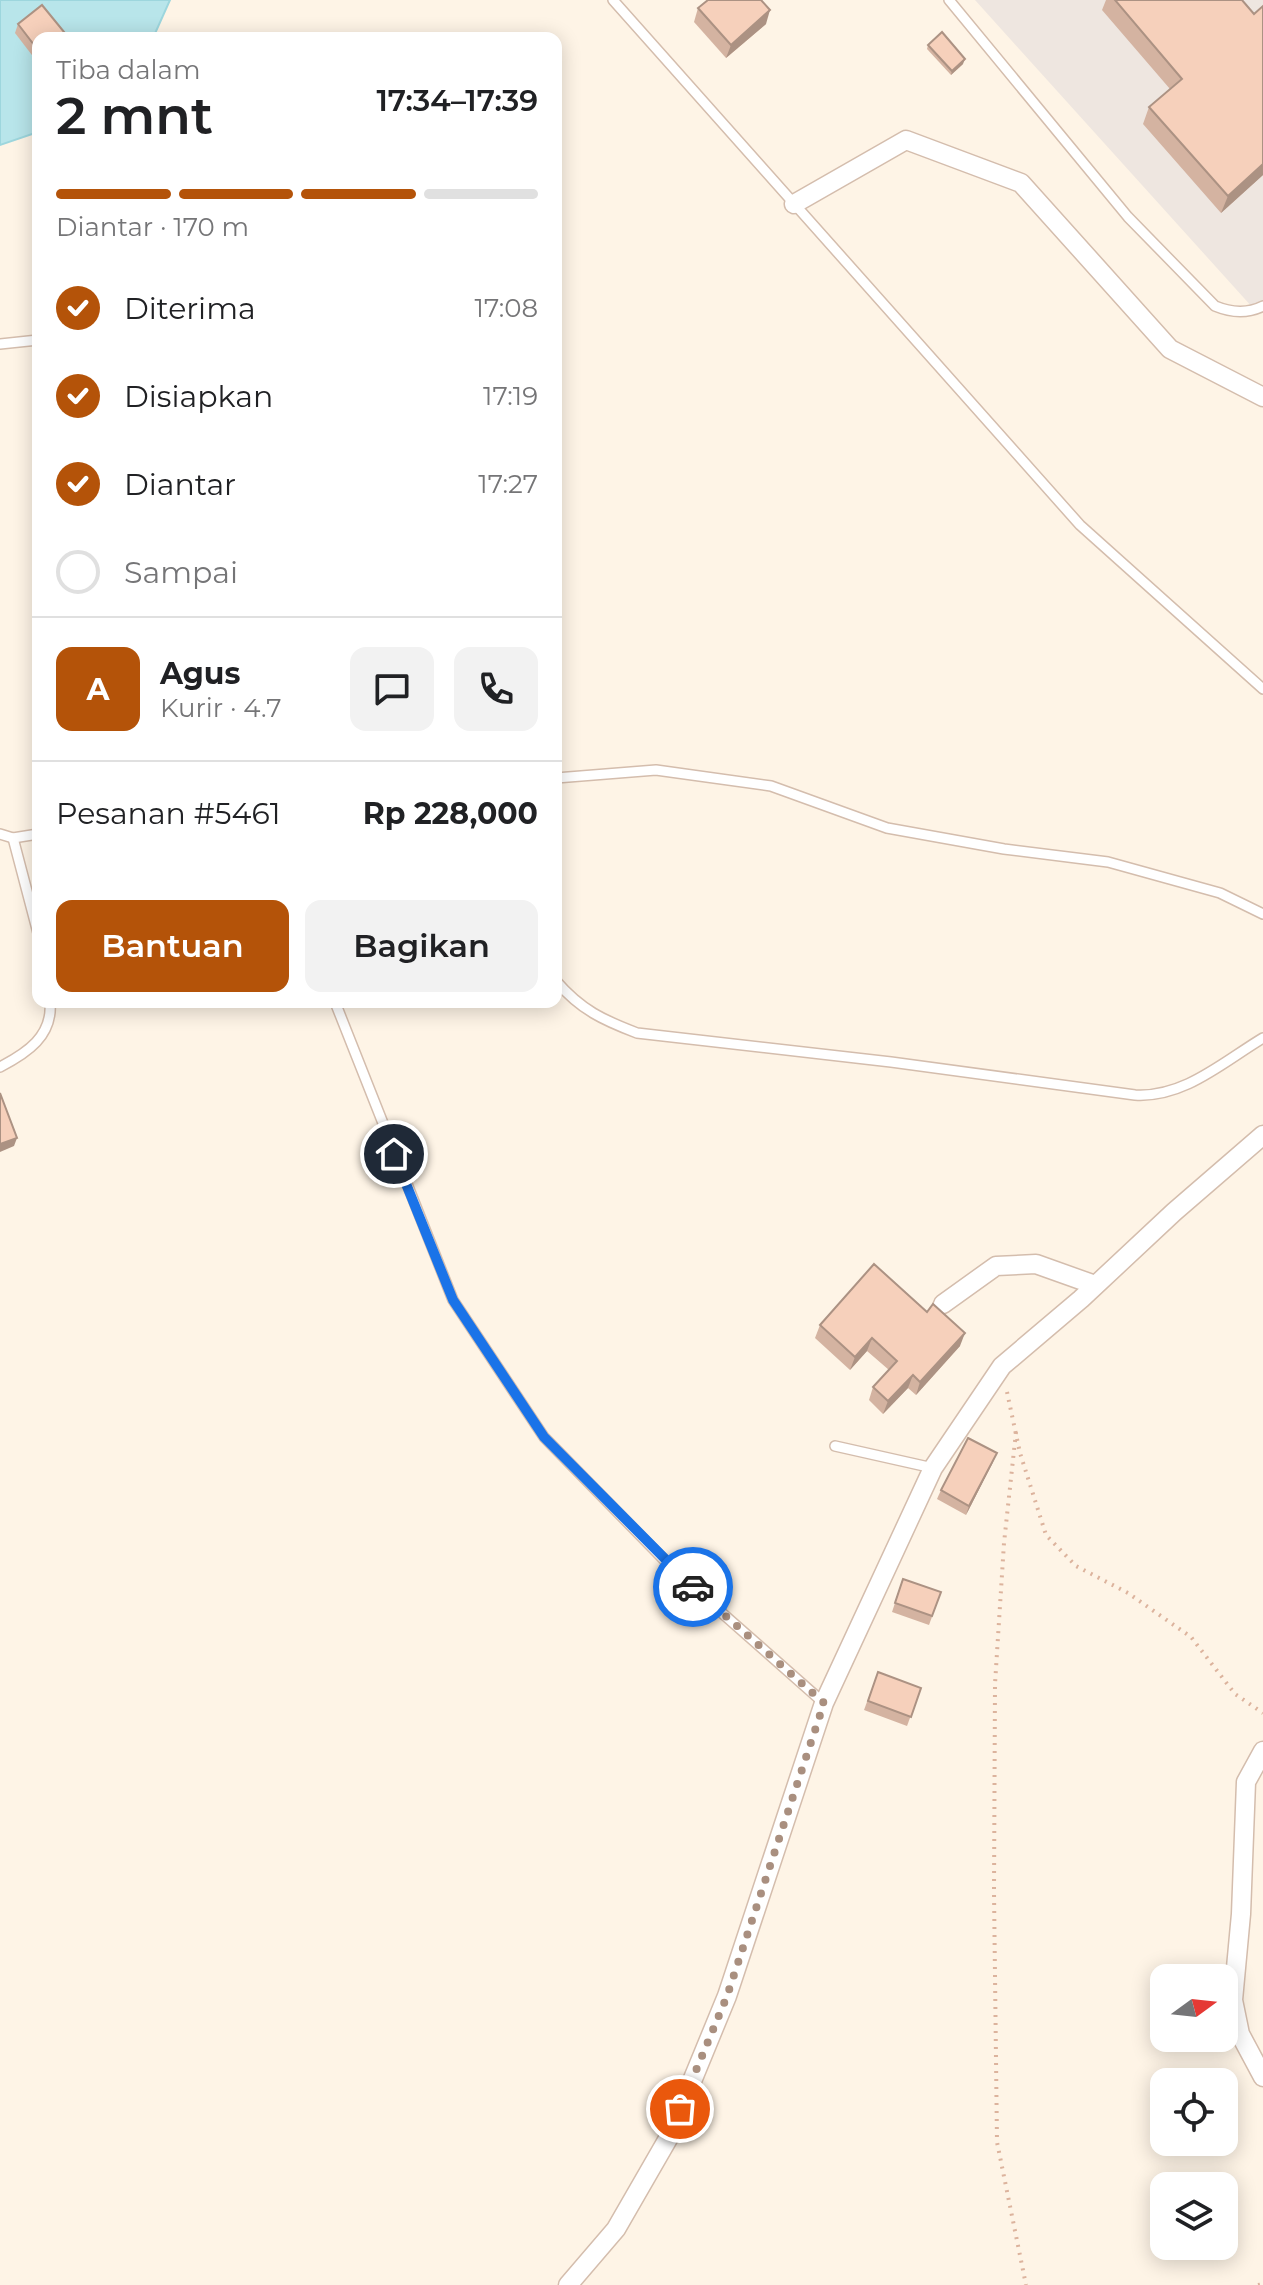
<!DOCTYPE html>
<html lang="id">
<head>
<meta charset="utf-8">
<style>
  :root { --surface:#fff; --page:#f2f2f2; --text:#202124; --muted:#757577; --line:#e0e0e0; --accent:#b45309 }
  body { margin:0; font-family:Montserrat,sans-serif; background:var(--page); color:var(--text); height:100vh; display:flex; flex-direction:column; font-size:30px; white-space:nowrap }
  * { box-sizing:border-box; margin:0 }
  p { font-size:26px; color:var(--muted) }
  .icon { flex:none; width:44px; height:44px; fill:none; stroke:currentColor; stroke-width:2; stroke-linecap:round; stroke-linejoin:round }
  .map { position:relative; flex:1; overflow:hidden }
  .details { position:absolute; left:32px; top:32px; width:530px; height:976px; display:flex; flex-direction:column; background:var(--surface); border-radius:16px; box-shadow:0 4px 20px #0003 }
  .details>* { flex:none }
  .needle { width:52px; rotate:75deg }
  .fabs { position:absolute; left:1150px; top:1964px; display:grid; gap:16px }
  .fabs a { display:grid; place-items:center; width:88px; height:88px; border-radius:16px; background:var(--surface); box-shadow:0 4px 20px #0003; font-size:40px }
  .pin { position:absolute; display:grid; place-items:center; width:68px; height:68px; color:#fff; margin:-34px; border:4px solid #fff; border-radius:50%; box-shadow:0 2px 8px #0007 }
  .courier { position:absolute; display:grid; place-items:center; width:80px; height:80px; margin:-40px; border:6px solid #1a73e8; border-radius:50%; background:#fff; color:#222; box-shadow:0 2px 10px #0007 }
  .summary em { font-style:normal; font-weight:600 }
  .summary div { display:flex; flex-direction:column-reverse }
  .summary { display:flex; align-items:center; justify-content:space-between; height:136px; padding:0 24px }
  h1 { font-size:52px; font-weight:600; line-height:60px }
  .bar { display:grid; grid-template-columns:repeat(4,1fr); gap:12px 8px; align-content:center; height:96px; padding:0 24px }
  .bar i { height:10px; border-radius:6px; background:var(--line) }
  .bar .active { background:var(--accent) }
  .bar p { grid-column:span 4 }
  .line { display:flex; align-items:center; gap:20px; padding:0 24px; border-top:2px solid var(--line) }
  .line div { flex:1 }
  .round { display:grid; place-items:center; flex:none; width:84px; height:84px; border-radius:16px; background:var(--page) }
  ol { padding:0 24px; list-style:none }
  li { display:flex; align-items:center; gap:24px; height:88px }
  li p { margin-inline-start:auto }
  li .icon { padding:8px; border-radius:50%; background:var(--accent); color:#fff; stroke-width:4 }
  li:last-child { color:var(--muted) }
  li i { width:44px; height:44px; border:4px solid var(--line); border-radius:50% }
  .button { display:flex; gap:16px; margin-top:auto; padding:16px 24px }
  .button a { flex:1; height:92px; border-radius:16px; background:var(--accent); color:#fff; font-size:32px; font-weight:600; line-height:92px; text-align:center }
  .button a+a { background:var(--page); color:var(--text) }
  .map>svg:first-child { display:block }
  .industrial { fill:#eee6e0 }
  .water { fill:#b8e5ea; stroke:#9dd6dd; stroke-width:2 }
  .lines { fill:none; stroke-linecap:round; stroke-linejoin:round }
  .service-casing { stroke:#d4bdad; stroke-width:12 }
  .minor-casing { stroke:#d4bdad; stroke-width:21 }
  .path { stroke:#dcb39d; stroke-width:4; stroke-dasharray:2 6; stroke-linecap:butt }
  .service { stroke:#fff; stroke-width:9 }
  .minor { stroke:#fff; stroke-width:18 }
  .wall { fill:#d4b3a1 }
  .shaded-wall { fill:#ac9283 }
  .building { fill:#f6d0bb; stroke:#ac9283; stroke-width:2 }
  .done { stroke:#a98f7f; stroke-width:8; stroke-dasharray:0 14.4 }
  .route { stroke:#1a73e8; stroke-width:10 }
</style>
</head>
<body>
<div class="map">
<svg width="1263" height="2285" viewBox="0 0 1263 2285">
  <rect width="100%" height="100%" fill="#fef4e6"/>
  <!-- industrial -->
  <path class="industrial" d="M975,0H1263V300L1253,308Z"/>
  <!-- water -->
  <path class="water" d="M0,0H170L153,38H38V132L0,145Z"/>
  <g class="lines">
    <defs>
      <g id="service">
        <path d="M613,0L1080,525L1263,689"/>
        <path d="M949,0L1128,217L1215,306C1232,313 1247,314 1263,306"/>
        <path d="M0,344L38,340"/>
        <path d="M556,778L656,770L771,786L887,828L1004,849L1108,862L1220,893L1263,914"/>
        <path d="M0,834L13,838L38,834"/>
        <path d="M13,838L38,933"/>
        <path d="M556,981C581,1010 603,1020 637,1033L891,1062L1135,1095C1184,1098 1223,1062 1263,1038"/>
        <path d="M335,1002L453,1300L544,1437L680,1576L824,1703"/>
        <path d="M0,1067C27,1053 53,1036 50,1002"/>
        <path d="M835,1446L933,1468"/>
      </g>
      <g id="minor">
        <path d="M794,204L906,140L1021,183L1170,349L1263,397"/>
        <path d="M943,1304L996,1266L1036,1264L1095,1285"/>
        <path d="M1263,1751L1246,1782L1241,1914L1233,2000L1240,2034L1263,2077"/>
        <path d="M568,2285L616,2229L669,2137L727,1996L824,1703L933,1468L1002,1366L1081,1299L1174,1212L1263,1135"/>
      </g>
    </defs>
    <!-- service casing -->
    <use href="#service" class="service-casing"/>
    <!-- minor casing -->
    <use href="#minor" class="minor-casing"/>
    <!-- path -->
    <g class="path">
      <path d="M1007,1392L1020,1453L1046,1535L1076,1566L1128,1593L1191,1637L1235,1694L1263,1713"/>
      <path d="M1016,1432L1004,1543L995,1684L994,1892L997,2142L1026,2285"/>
      <path d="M1258,2285L1263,2284"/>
    </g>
    <!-- service -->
    <use href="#service" class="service"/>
    <!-- minor -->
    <use href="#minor" class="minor"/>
  </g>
  <!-- wall -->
  <g class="wall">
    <path d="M1106,0H1242L1263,175L1221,213L1143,124L1149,107L1170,89L1102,10Z"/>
    <path d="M698,8L766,24L726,58L694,22Z"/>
    <path d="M18,24L38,38V63L15,33Z"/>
    <path d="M928,45L963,64L951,75L927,49Z"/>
    <path d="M820,1325L960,1346L916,1395L908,1388L883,1414L869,1400L873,1387L889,1370L867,1351L850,1370L815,1338Z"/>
    <path d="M993,1462L966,1515L937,1499L941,1490Z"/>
    <path d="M903,1579L941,1592L929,1625L892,1612Z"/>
    <path d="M878,1672L921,1688L907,1726L864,1710Z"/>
  </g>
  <!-- shaded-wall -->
  <g class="shaded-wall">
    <path d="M770,10L766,24L726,58L731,45Z"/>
    <path d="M965,59L963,64L951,75L952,71Z"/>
    <path d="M1263,164V175L1221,213L1228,196Z"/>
    <path d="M17,1138L14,1146L0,1152V1144Z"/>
    <path d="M965,1333L960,1346L916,1395L920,1382Z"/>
    <path d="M872,1338L867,1351L850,1370L855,1357Z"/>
    <path d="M913,1375L908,1388L883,1414L888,1401Z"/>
    <path d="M997,1453L993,1462L966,1515L969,1506Z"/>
  </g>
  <!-- building -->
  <g class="building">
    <path d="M708,0H761L770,10L731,45L698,8Z"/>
    <path d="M1115,0H1242L1254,14L1263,6V164L1228,196L1149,107L1182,79Z"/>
    <path d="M42,5L69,38H38V50L18,24Z"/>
    <path d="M942,32L965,59L952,71L928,45Z"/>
    <path d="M0,1093L17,1138L0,1144Z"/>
    <path d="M874,1264L927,1312L933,1304L965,1333L920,1382L913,1375L888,1401L873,1387L897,1361L872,1338L855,1357L820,1325Z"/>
    <path d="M968,1438L997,1453L969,1506L941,1490Z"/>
    <path d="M903,1579L941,1592L932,1616L895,1603Z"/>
    <path d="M878,1672L921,1688L911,1717L868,1701Z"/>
  </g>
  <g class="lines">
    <!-- done -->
    <path class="done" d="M680,2109L727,1996L824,1703L693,1587"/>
    <!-- route -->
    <path class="route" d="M394,1154L453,1300L544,1437L693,1587"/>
  </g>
</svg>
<div class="fabs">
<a><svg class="needle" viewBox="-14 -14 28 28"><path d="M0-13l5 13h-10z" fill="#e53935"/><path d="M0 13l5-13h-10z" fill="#757577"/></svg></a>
<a><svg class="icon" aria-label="locate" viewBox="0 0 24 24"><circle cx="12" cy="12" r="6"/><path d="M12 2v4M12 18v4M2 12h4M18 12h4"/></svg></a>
<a><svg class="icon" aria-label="layers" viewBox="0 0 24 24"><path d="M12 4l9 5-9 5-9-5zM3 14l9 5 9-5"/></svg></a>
</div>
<div class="pin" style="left:680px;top:2109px;background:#ea580c"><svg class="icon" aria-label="bag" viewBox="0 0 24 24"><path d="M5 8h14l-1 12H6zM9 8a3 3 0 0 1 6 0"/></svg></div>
<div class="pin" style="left:394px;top:1154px;background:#1f2937"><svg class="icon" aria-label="home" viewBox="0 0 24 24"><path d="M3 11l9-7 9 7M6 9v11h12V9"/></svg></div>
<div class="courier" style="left:693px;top:1587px"><svg class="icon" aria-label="car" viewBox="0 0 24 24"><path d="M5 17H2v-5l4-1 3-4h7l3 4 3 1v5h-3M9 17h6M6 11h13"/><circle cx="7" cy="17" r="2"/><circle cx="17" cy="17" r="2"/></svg></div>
<section class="details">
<div class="summary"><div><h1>2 mnt</h1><p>Tiba dalam</p></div><em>17:34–17:39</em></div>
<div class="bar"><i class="active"></i><i class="active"></i><i class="active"></i><i></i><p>Diantar · 170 m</p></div>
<ol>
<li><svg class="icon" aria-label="check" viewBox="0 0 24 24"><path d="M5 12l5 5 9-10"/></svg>Diterima<p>17:08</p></li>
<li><svg class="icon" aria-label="check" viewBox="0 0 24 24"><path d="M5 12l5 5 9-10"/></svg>Disiapkan<p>17:19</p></li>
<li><svg class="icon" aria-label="check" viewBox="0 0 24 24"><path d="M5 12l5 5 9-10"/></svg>Diantar<p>17:27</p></li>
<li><i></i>Sampai</li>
</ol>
<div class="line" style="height:144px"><b class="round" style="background:var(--accent);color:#fff">A</b><div><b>Agus</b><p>Kurir · 4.7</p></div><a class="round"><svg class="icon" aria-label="chat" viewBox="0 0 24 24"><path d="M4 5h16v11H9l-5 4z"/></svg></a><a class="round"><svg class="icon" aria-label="phone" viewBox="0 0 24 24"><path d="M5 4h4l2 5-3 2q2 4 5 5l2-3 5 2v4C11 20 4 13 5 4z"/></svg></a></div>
<div class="line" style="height:104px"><div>Pesanan #5461</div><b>Rp 228,000</b></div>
<div class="button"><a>Bantuan</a><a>Bagikan</a></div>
</section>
</div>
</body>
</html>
